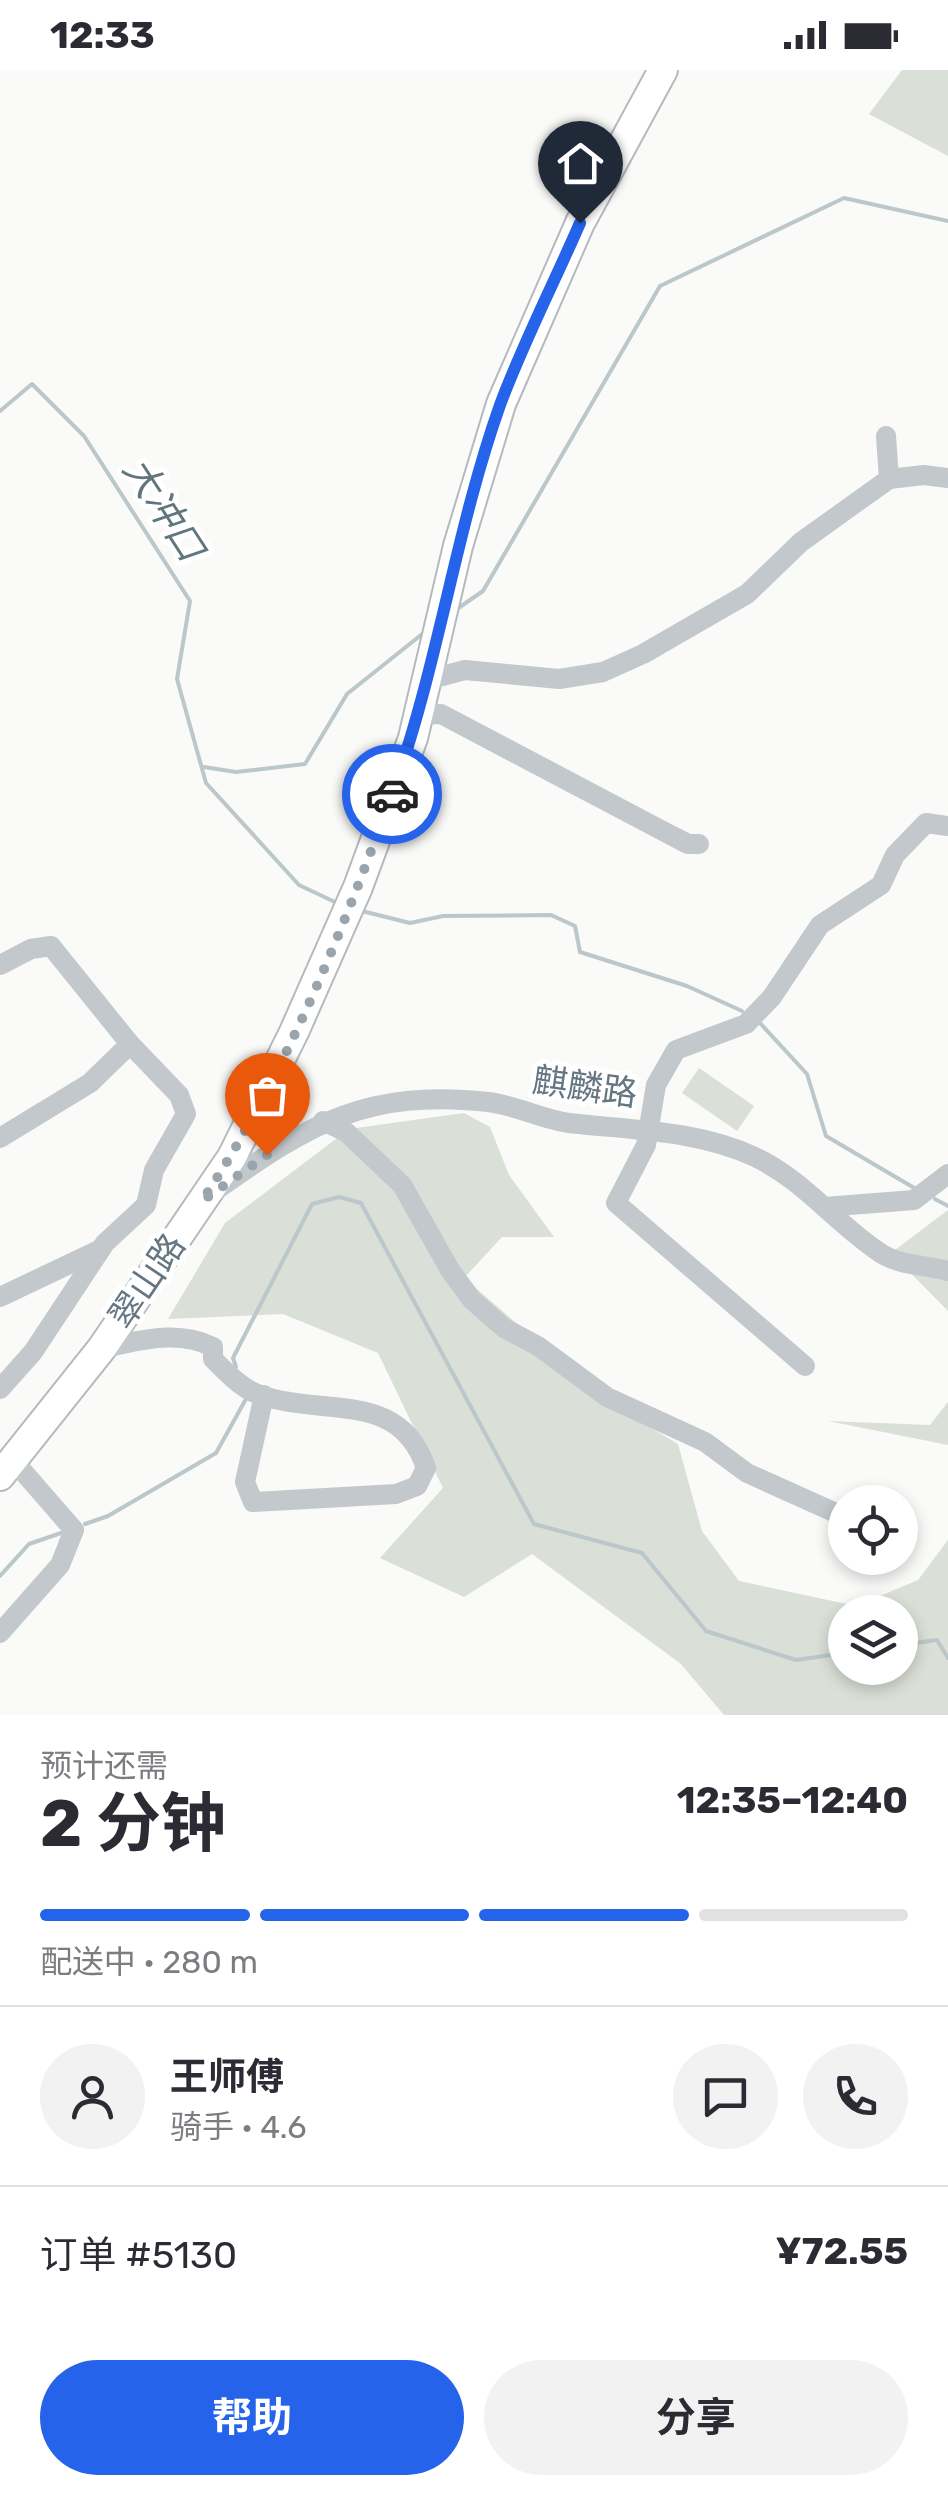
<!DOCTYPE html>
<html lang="zh">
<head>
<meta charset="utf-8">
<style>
  :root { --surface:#fff; --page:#f2f2f3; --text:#2b2b33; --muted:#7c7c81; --line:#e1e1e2; --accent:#2563eb }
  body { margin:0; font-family:Rubik,"Noto Sans SC",sans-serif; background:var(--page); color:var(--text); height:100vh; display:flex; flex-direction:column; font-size:38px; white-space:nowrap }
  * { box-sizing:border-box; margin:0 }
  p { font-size:32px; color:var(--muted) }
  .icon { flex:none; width:55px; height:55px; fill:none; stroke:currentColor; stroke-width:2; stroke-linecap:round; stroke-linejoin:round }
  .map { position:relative; height:1645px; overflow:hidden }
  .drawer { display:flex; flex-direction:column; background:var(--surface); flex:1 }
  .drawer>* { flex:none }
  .tools { position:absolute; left:828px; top:1415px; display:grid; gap:20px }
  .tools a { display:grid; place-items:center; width:90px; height:90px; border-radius:50%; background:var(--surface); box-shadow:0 5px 15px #0003; font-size:50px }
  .pin { position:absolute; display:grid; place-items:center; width:85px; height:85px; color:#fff; margin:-102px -42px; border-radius:50% 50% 50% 0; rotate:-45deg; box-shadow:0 0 10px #0007 }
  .pin .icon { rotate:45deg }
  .courier { position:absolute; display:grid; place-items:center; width:100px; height:100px; margin:-50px; border:8px solid #2563eb; border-radius:50%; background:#fff; color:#222; box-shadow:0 2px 12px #0007 }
  .head em { font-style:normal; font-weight:700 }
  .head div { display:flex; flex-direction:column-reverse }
  .head { display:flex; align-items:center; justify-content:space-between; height:170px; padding:0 40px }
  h1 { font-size:65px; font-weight:700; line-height:75px }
  .bar { display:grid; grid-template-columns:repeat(4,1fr); gap:15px 10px; align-content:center; height:120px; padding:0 40px }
  .bar i { height:12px; border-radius:8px; background:var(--line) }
  .bar .on { background:var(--accent) }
  .bar p { grid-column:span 4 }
  .line { display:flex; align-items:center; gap:25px; padding:0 40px; border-top:2px solid var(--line) }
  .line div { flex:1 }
  .round { display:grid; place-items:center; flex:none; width:105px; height:105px; border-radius:52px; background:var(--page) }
  .primary-button { display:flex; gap:20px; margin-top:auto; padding:20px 40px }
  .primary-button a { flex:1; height:115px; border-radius:60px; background:var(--accent); color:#fff; font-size:40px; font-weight:700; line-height:115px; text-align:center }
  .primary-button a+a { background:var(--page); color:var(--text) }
  .status { display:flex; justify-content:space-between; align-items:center; height:70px; padding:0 50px; background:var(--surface); direction:ltr }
  .status svg { height:28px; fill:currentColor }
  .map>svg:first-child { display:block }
  .green { fill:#dadfd7; fill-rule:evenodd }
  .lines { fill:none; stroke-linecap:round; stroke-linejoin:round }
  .stream { stroke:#bbc7cb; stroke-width:4 }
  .major-casing { stroke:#b5babe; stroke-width:32 }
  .minor { stroke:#c3c8cc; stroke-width:20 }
  .major { stroke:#fff; stroke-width:28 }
  .done { stroke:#99a4ac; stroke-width:10; stroke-dasharray:0 18 }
  .route { stroke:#2563eb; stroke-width:12 }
  .labels { text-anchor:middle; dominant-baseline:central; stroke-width:10; stroke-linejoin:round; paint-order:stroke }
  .street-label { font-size:35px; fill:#657683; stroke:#fff }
  .water-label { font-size:38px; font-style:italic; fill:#60757c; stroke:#fff }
</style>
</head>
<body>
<div class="status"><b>12:33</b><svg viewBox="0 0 49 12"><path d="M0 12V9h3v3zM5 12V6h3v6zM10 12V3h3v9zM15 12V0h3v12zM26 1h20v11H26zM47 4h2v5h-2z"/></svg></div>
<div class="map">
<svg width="948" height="1645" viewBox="0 0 948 1645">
  <rect width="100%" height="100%" fill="#fafaf8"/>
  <!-- green -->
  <g class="green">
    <path d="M902,0H948V86L869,44Z"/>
    <path d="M699,998L754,1036L737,1061L682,1023Z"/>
    <path d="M464,1043L490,1057L509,1105L554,1167H502L464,1208L608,1332L678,1374L702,1461L739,1511L856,1536L918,1510L948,1470V1645H724L681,1594L532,1484L464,1527L380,1488L443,1418L378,1283L283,1244L168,1249L225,1153L349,1059ZM845,1542H900V1598H845Z"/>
    <path d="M948,1140V1241L891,1183Z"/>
    <path d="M948,1332V1375L828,1351L930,1355Z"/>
  </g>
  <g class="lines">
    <!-- stream -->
    <g class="stream">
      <path d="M0,341L32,314L84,366L190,531L177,609L206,713L299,815L337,833"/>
      <path d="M457,539L483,521L660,216L844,128L948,151"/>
      <path d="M204,697L236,702L305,694L347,624L426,561"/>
      <path d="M362,841L410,853L443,846L551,845L575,856L580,882L687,916L742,941"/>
      <path d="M759,952L807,1004L826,1066L916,1119"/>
      <path d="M935,1129L948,1136"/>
      <path d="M236,1297L233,1288L312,1134L339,1127L361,1133L534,1454L642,1483L706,1561L796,1590L845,1583"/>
      <path d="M85,1454L108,1446L216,1383L246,1329"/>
      <path d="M0,1506L29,1474L61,1463"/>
      <path d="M900,1575L937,1570L948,1588"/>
    </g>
    <defs>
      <path id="major" d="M0,1406L102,1278L232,1087L294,962L358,817L413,668L458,476L501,334L580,153L663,0"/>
    </defs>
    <!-- major casing -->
    <use href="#major" class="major-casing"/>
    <!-- minor -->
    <g class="minor">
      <path d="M886,366L889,409"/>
      <path d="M427,610L465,600L559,609L603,602L643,584L747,524L801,472L889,409L924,405L948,408"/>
      <path d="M418,645L441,644L661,760L688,774H699"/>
      <path d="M0,895L31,879L51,876L130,974L179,1025L186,1044L154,1100L146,1135L105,1173L33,1282L0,1319"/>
      <path d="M323,1051L346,1062L402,1115L450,1200L472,1230L504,1258L538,1276L607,1327L705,1372L747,1403L845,1447"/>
      <path d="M0,1068L90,1013L130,974"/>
      <path d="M215,1121C311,1053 366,1019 488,1032C515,1035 541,1049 569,1053C630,1060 698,1060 755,1087C804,1110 837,1155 882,1184C902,1196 926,1195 948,1201"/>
      <path d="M824,1137L914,1130L948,1104"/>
      <path d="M0,1227L101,1179"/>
      <path d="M102,1278C141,1271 176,1259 213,1277V1289C225,1301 239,1316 255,1323C321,1349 399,1317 426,1398L417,1416L396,1424L253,1432L245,1412L264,1325"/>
      <path d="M805,1296L616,1133L646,1075L656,1015L676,980L746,954L772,927L820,855L881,815L895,785L926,753L948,756"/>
      <path d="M0,1563L60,1495L74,1460L13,1390"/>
    </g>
    <!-- major -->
    <use href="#major" class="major"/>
  </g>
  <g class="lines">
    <!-- done -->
    <path class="done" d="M267,1085L202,1131C284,1008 342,863 392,724"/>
    <!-- route -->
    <path class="route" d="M392,724C438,597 455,462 500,335C523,273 554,213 580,153"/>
  </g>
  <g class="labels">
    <!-- street labels -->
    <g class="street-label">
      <text transform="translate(585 1017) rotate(8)">麒麟路</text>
      <text transform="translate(147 1211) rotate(-56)">翠山路</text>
    </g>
    <!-- water labels -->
    <g class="water-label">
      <text transform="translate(164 439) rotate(57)">大冲口</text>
    </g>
  </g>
</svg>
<div class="tools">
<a><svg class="icon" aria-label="locate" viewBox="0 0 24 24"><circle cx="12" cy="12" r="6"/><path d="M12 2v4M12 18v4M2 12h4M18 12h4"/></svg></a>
<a><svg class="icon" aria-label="layers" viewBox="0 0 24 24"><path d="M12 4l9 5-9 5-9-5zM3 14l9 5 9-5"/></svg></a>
</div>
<div class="pin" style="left:267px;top:1085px;background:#ea580c"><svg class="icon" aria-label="bag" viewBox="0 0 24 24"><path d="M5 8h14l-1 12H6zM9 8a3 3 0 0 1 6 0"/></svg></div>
<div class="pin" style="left:580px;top:153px;background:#1f2937"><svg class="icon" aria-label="home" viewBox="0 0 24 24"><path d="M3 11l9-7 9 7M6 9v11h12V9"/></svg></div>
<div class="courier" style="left:392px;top:724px"><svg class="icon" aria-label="car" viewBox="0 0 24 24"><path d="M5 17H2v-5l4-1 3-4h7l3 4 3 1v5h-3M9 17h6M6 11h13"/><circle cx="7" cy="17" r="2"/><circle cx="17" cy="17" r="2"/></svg></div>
</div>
<section class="drawer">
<div class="head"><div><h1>2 分钟</h1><p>预计还需</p></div><em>12:35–12:40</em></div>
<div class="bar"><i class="on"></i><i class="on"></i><i class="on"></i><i></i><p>配送中 · 280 m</p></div>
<div class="line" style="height:180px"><a class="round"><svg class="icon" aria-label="person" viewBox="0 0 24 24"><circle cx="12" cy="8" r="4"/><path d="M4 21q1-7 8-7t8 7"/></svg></a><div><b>王师傅</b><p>骑手 · 4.6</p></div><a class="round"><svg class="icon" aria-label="chat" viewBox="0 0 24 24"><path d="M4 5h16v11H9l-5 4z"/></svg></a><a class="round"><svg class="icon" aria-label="phone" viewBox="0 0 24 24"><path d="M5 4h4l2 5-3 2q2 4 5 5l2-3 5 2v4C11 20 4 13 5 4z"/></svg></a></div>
<div class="line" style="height:130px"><div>订单 #5130</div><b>¥72.55</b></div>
<div class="primary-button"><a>帮助</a><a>分享</a></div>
</section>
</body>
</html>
